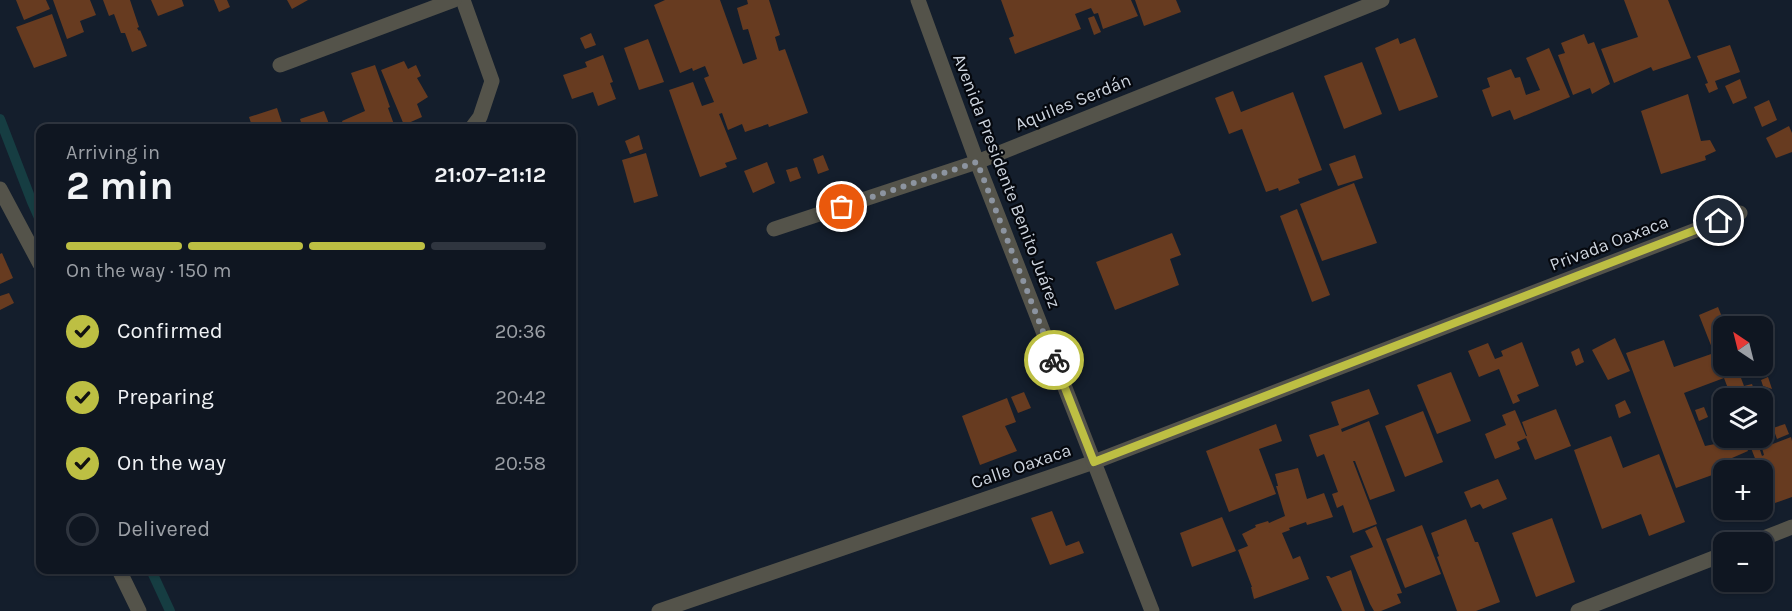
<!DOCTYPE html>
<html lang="en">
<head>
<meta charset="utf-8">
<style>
  :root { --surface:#0f1621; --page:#1d232e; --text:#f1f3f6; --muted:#9b9fa5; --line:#2f353f; --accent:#bdbf43 }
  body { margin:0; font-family:Karla,sans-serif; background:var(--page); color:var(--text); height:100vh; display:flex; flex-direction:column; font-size:22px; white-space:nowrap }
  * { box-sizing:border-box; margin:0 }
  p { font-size:20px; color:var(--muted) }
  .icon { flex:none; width:33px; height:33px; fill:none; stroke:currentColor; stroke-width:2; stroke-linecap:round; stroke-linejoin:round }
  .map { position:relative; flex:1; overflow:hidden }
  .sheet { position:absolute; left:36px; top:124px; width:540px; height:450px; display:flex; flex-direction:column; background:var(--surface); border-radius:12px; box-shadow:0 2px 4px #0004,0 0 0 2px var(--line) }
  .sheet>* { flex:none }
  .needle { width:39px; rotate:325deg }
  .buttons { position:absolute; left:1713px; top:316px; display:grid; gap:12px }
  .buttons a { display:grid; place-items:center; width:60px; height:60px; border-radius:12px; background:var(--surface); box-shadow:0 2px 4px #0004,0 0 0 2px var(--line); font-size:30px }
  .pin { position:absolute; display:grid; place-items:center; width:51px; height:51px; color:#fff; margin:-26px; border:3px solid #fff; border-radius:50%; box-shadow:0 2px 6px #0007 }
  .courier { position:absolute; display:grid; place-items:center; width:60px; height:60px; margin:-30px; border:4px solid #bdbf43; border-radius:50%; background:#fff; color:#222; box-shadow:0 2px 8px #0007 }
  .headline em { font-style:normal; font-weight:700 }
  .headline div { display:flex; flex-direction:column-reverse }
  .headline { display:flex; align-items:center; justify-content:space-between; height:102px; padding:0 30px }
  h1 { font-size:39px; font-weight:700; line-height:45px }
  .bar { display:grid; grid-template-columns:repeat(4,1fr); gap:9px 6px; align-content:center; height:72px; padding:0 30px }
  .bar i { height:8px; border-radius:4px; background:var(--line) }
  .bar .active { background:var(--accent) }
  .bar p { grid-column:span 4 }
  ol { padding:0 30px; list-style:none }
  li { display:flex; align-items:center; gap:18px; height:66px }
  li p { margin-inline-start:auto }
  li .icon { padding:6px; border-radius:50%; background:var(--accent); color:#111; stroke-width:4 }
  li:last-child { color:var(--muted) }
  li i { width:33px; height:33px; border:3px solid var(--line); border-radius:50% }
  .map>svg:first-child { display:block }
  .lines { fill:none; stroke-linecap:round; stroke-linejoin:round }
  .stream { stroke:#163d42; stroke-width:10 }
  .building { fill:#673b20 }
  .minor { stroke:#54534a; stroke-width:15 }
  .tertiary { stroke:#54534a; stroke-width:15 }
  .done { stroke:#8c94a0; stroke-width:6; stroke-dasharray:0 10.8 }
  .route { stroke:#bdbf43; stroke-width:8 }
  .labels { text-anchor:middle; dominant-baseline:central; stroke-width:4.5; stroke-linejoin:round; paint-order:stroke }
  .street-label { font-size:18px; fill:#cdd4de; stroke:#05080e }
</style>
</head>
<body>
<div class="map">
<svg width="1792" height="611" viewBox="0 0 1792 611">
  <rect width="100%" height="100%" fill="#141e2c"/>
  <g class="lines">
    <!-- stream -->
    <g class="stream">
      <path d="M0,119L32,202L40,220"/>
      <path d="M151,570L170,611"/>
    </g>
  </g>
  <!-- building -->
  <g class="building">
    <path d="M16,0H46L50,9L24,20Z"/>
    <path d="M53,0H90L96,15L80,21L84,32L67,39Z"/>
    <path d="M103,0H130L139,27L137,28L139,31L140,30L147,46L132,52L125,33H121L114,14L109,16Z"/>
    <path d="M151,0H182L184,6L158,16Z"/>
    <path d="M214,0H227L230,7L219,12Z"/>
    <path d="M287,0H308L292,9Z"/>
    <path d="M665,0H720L743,64L757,59L748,29L743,30L737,8L748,4L747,0H769L780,35L775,37L779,51L785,49L808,113L769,127L768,124L745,132L742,124L728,130L722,113L719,114L737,159L725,163L727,167L700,177L669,90L693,82L702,106L714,102L704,78L709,76L705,66L693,71L692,68L680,73L654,5Z"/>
    <path d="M1001,0H1131L1138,16L1103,29L1098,13L1094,14L1091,8L1075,14L1081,29L1015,54L1009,38L1014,36Z"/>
    <path d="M1135,0H1176L1181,12L1144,26Z"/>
    <path d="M1624,0H1668L1691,58L1653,71L1651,67L1614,83L1601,49L1638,37Z"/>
    <path d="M52,14L67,56L34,68L16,27Z"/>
    <path d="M1094,16L1101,32L1094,35L1088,18Z"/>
    <path d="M591,33L596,45L585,49L580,38Z"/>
    <path d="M1584,34L1588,44L1594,42L1610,84L1592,94L1590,88L1573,95L1558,55L1565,53L1561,43Z"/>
    <path d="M1398,38L1400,44L1415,38L1438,97L1399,111L1375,48Z"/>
    <path d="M648,39L664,82L639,90L624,48Z"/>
    <path d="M1730,45L1740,72L1715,81L1718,89L1709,93L1705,84L1708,83L1697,56Z"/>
    <path d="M1549,48L1570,97L1514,120L1510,110L1492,117L1482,90L1490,87L1487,78L1511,69L1515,78L1520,77L1526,95L1540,90L1526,58Z"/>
    <path d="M603,55L613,82L610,83L616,99L598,106L593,92L572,99L563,75L587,67L585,62Z"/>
    <path d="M404,61L408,69L416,65L421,76L417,78L428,97L417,104L422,117L404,125L381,70Z"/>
    <path d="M1362,62L1382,114L1344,129L1324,76Z"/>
    <path d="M375,65L390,107L388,108L395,127L391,129H345L342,121L365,111L351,73Z"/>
    <path d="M1740,79L1747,98L1733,104L1725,86Z"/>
    <path d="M1233,91L1241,112L1293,92L1322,170L1298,179L1300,183L1279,191L1278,188L1266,192L1242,129L1229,134L1215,98Z"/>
    <path d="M1688,94L1701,141L1710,140L1716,151L1705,156L1706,160L1661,174L1641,111Z"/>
    <path d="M1769,100L1777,120L1762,127L1754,107Z"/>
    <path d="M277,108L284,129H253L249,117Z"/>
    <path d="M324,111L331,129H303L300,119Z"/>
    <path d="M1789,126L1792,133V152L1776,158L1766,138Z"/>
    <path d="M639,135L643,149L630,154L625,141Z"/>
    <path d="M646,153L658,196L634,203L622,160Z"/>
    <path d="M823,155L829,170L818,174L813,159Z"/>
    <path d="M1355,155L1363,178L1338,186L1329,164Z"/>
    <path d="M767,162L775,183L753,193L744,171Z"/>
    <path d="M797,167L801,178L790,182L786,170Z"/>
    <path d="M1354,183L1377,243L1322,261L1300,204Z"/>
    <path d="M1297,209L1330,295L1312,302L1280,216Z"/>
    <path d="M1172,233L1181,255L1170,259L1179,285L1115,310L1096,262Z"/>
    <path d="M2,253L13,278L0,284V254Z"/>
    <path d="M9,293L14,303L0,310V296Z"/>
    <path d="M1718,307L1726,327H1724V366H1740L1741,369L1738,370L1744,386L1752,384L1757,399H1732L1724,378L1684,393L1705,446L1715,444L1714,441L1724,437L1743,438L1748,451L1732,458L1737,471H1724V503L1719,504L1712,482L1718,480L1715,474L1676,488L1626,353L1664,340L1674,367L1714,353L1699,315Z"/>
    <path d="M1615,338L1630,371L1608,380L1592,350Z"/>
    <path d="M1522,342L1539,386L1517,395L1520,401L1513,404L1499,369L1479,377L1468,351L1488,343L1495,359L1503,356L1501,351Z"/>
    <path d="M1579,348L1584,362L1576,366L1571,352Z"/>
    <path d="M1451,372L1471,421L1437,434L1417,385Z"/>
    <path d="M1768,377L1772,389L1763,386L1761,380Z"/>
    <path d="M1369,389L1379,414L1341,429L1342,432L1369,421L1395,491L1370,500L1355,461H1353L1377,524L1353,533L1343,505L1337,508L1332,494L1338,492L1324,454L1317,457L1309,435L1339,425L1331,402Z"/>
    <path d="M1024,392L1031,408L1018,413L1011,397Z"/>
    <path d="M1007,398L1016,422L1005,426L1017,451L980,465L962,416Z"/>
    <path d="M1625,400L1631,413L1619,418L1615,405Z"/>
    <path d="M1704,407L1708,417L1699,421L1695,410Z"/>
    <path d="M1763,408L1774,438L1758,444L1762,456L1764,455L1762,448L1791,437L1792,441V497L1772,504L1768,493L1774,491L1770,482L1764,484L1762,471H1760L1747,438H1762Z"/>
    <path d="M1556,409L1571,446L1535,460L1526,438L1517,442L1520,449L1495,459L1485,434L1506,425L1502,415L1515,410L1526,436H1527L1522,422Z"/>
    <path d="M1423,411L1443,462L1405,477L1385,426Z"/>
    <path d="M1276,424L1282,441L1259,449L1276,494L1229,512L1206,451Z"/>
    <path d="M1785,424L1789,434L1777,439L1773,428Z"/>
    <path d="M1611,436L1623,468L1659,454L1685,522L1649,536L1641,514L1602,529L1574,450Z"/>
    <path d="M1298,468L1307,499L1324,493L1333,517L1307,525L1306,522L1289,528L1290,530L1282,533L1293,559L1300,556L1309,579L1254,599L1251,587H1252L1238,550L1248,546L1242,534L1256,527L1255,525L1268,521L1269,523L1285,516L1276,486H1278L1275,474Z"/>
    <path d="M1498,479L1507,499L1483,509L1480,504L1471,508L1464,492Z"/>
    <path d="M1052,511L1066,546L1079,541L1084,553L1050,565L1031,518Z"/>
    <path d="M1222,517L1236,551L1192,567L1180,533Z"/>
    <path d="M1552,518L1575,582L1536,597L1512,533Z"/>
    <path d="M1466,519L1475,542H1478L1500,602L1476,611H1457L1437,557L1439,556L1431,533Z"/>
    <path d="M1422,525L1441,574L1405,588L1386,539Z"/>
    <path d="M1376,526L1402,593L1397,594L1401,603L1381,611H1374L1370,604L1350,556L1373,547L1365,531Z"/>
    <path d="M1351,570L1354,580L1365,611H1342L1326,576H1329L1331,578Z"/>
  </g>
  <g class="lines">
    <!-- minor -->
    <g class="minor">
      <path d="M463,0L492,81L480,117L471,129"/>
      <path d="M280,65L454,0"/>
      <path d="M0,189L40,264"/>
      <path d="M774,229L977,162L1382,0"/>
      <path d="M1751,543L1792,527"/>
      <path d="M119,570L139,611"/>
      <path d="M659,611L1094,462L1740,213"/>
      <path d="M1578,611L1724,554"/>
    </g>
    <!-- tertiary -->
    <path class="tertiary" d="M918,0L977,162L1152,611"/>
  </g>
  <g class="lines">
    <!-- done -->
    <path class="done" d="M842,207L977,162L1054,360"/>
    <!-- route -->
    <path class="route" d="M1054,360L1094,462L1719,221"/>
  </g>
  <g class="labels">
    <!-- street labels -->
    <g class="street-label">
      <text transform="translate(1073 102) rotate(-22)">Aquiles Serdán</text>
      <text transform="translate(1007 181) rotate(69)">Avenida Presidente Benito Juárez</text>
      <text transform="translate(1609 243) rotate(-21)">Privada Oaxaca</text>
      <text transform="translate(1021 466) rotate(-19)">Calle Oaxaca</text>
    </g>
  </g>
</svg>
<div class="buttons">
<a><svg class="needle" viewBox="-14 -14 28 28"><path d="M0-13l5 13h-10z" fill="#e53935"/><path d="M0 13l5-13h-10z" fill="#9b9fa5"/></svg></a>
<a><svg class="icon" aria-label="layers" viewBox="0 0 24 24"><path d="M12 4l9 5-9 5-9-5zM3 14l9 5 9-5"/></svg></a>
<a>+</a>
<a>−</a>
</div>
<div class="pin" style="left:842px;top:207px;background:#ea580c"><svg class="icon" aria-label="bag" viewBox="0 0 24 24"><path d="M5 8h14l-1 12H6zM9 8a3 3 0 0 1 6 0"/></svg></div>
<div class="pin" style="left:1719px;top:221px;background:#1f2937"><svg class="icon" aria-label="home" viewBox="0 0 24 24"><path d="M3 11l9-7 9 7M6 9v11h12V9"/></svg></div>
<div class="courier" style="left:1054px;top:360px"><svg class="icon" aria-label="bike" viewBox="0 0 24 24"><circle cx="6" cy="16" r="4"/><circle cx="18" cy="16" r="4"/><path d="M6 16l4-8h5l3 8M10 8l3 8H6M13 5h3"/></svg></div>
<section class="sheet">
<div class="headline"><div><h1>2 min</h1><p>Arriving in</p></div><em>21:07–21:12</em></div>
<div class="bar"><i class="active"></i><i class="active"></i><i class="active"></i><i></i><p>On the way · 150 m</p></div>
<ol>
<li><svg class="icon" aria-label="check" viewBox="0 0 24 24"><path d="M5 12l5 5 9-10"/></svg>Confirmed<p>20:36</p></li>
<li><svg class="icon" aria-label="check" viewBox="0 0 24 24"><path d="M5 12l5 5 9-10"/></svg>Preparing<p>20:42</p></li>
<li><svg class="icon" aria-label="check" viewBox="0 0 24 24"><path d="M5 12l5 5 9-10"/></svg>On the way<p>20:58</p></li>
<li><i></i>Delivered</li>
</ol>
</section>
</div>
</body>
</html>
